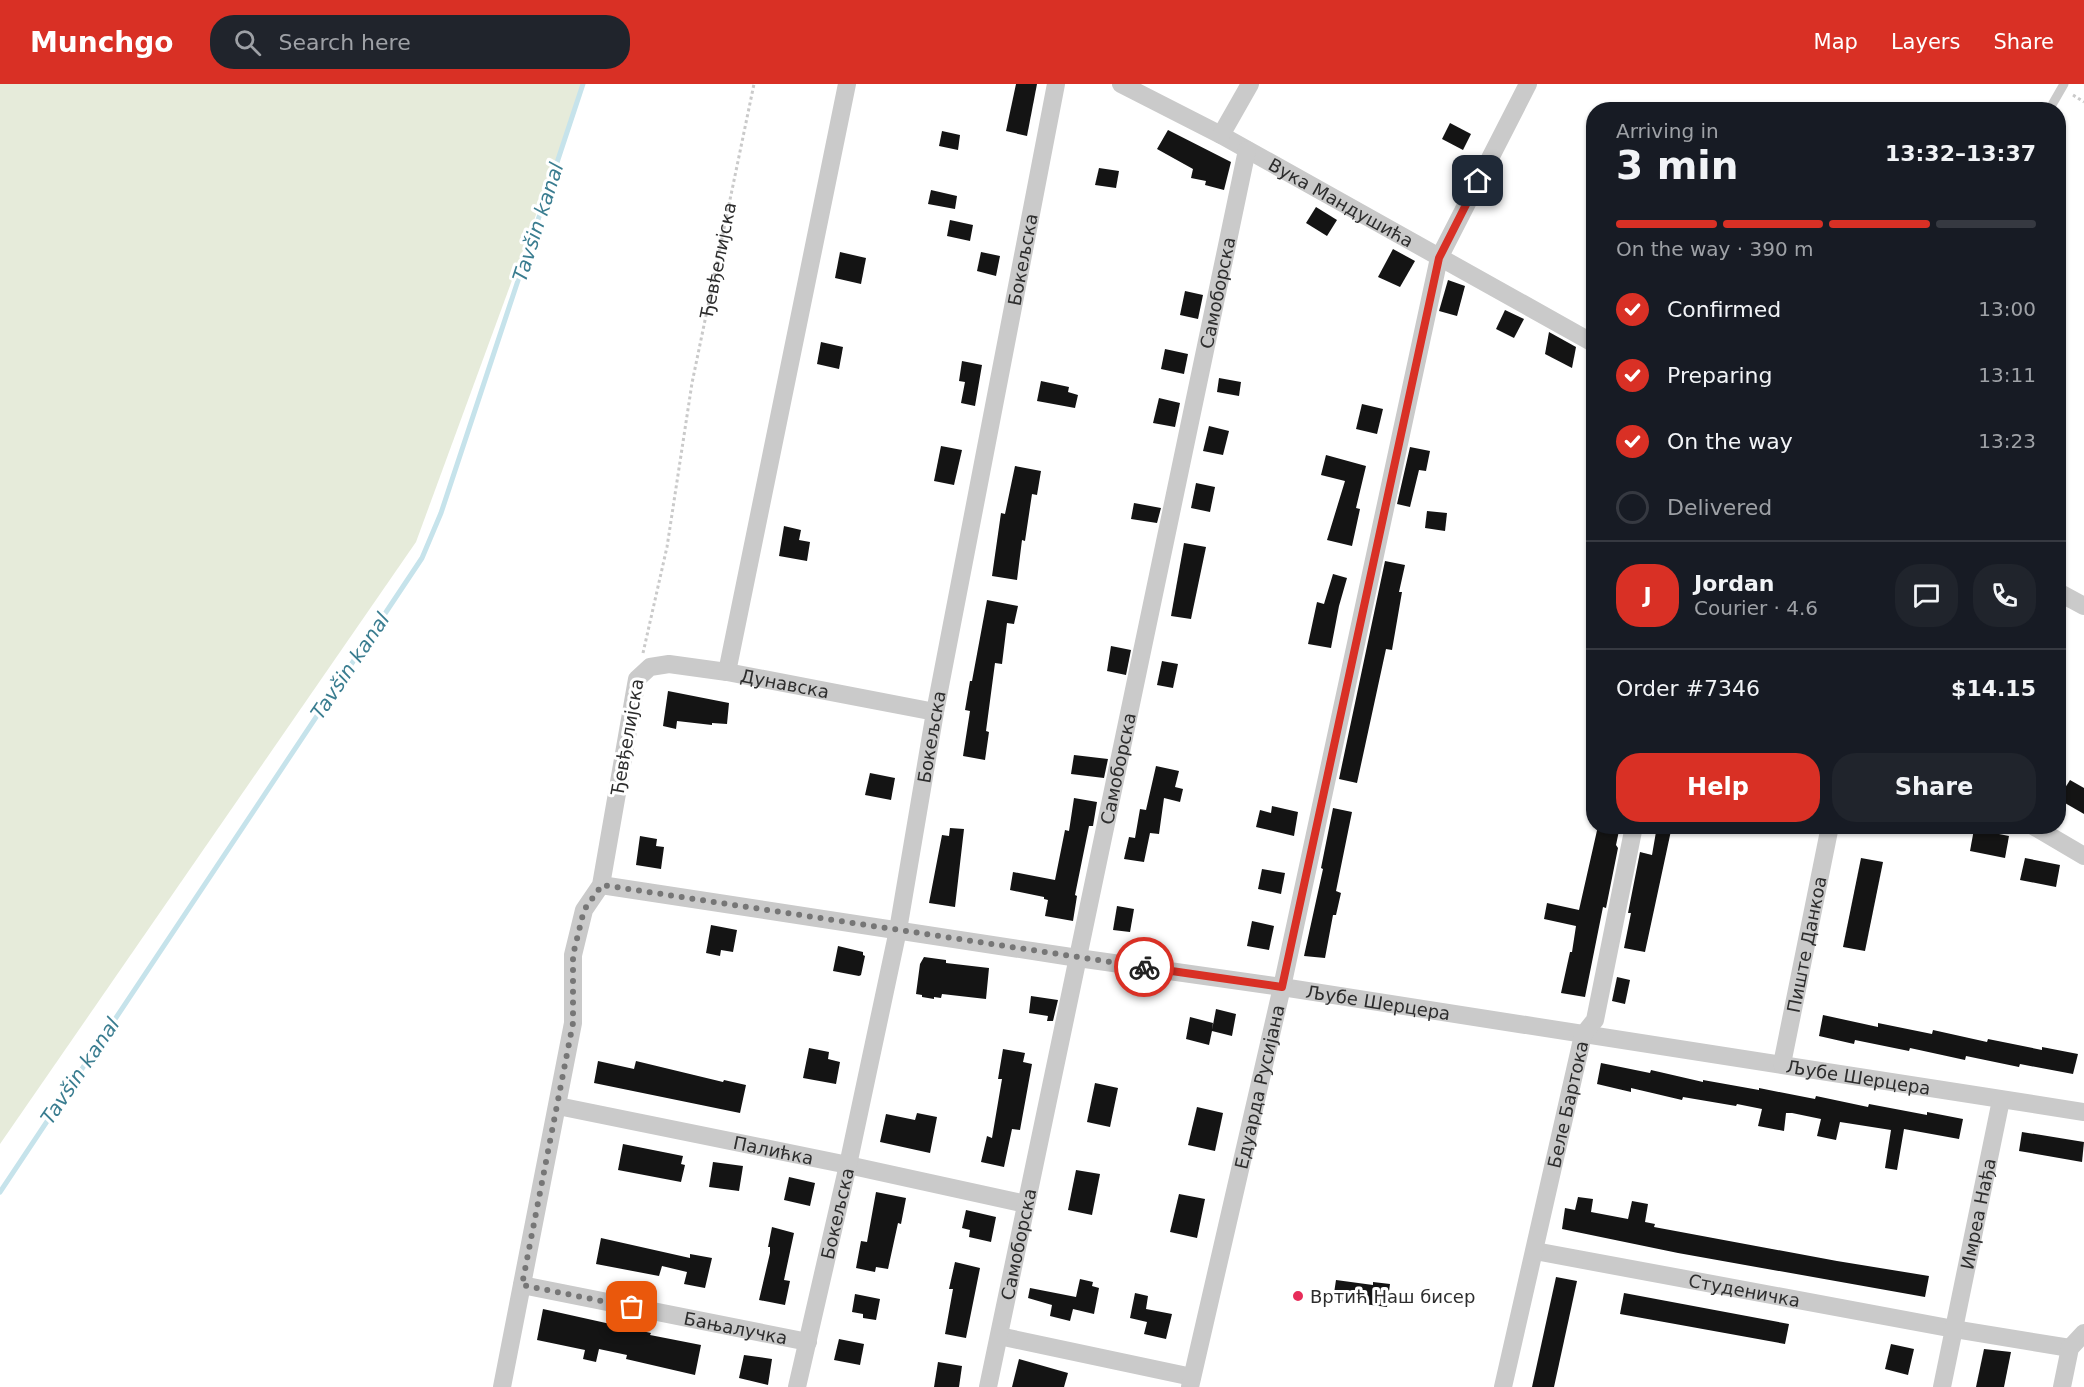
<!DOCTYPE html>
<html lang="en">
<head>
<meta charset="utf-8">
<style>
  :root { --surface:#171b24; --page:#20242c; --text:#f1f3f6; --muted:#9ea1a6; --line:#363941; --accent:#d93025 }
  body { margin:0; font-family:"DejaVu Sans",sans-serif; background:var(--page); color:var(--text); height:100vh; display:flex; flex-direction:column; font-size:22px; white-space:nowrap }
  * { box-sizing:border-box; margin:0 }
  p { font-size:20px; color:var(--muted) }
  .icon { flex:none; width:33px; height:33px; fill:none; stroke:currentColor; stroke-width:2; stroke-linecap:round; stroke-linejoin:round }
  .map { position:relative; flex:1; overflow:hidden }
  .drawer { position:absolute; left:1586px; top:18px; width:480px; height:732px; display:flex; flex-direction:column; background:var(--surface); border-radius:24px; box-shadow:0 2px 4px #0004 }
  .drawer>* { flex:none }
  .pin { position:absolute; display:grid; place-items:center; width:51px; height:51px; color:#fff; margin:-26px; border-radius:12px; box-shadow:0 3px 9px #0006 }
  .courier { position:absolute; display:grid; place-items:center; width:60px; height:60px; margin:-30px; border:4px solid #d93025; border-radius:50%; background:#fff; color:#222; box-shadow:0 2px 8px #0007 }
  .headline em { font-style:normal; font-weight:700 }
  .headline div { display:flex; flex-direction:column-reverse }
  .headline { display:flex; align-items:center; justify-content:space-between; height:102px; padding:0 30px }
  h1 { font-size:39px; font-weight:700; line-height:45px }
  .bar { display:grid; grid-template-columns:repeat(4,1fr); gap:9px 6px; align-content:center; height:72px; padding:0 30px }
  .bar i { height:8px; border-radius:4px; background:var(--line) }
  .bar .on { background:var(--accent) }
  .bar p { grid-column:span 4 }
  .line { display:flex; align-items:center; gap:15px; padding:0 30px; border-top:2px solid var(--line) }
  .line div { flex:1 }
  .round { display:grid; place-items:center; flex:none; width:63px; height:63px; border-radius:24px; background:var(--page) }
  ol { padding:0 30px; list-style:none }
  li { display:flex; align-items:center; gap:18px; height:66px }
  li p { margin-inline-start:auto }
  li .icon { padding:6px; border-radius:50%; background:var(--accent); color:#fff; stroke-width:4 }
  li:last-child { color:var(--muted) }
  li i { width:33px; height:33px; border:3px solid var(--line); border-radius:50% }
  .cta { display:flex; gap:12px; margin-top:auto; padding:12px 30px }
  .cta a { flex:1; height:69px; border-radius:24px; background:var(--accent); color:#fff; font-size:24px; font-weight:700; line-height:69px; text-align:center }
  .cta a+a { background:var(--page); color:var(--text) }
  header { display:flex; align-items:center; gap:36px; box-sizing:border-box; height:84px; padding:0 30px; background:var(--accent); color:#fff }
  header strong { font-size:28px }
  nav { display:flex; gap:33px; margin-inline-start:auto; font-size:21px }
  .search { width:420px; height:54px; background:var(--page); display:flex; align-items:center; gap:15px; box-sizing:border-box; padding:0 21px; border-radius:24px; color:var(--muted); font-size:22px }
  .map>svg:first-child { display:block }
  .green { fill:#e6ebda }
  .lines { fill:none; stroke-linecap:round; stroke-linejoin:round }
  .stream { stroke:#c6e3eb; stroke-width:5 }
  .building { fill:#141414 }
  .path { stroke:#cacaca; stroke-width:3; stroke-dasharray:3 3; stroke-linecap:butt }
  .lane { stroke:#cacaca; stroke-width:9 }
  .street { stroke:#cacaca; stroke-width:18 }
  .done { stroke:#767676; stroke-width:6; stroke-dasharray:0 10.8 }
  .route { stroke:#d93025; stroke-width:8 }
  .poi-dot { fill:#e72c59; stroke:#fff; stroke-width:2 }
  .labels { text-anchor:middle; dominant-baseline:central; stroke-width:6; stroke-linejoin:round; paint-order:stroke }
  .street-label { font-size:18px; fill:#2d2d2d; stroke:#fff }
  .poi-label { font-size:18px; fill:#2d2d2d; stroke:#fff; text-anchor:start }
  .water-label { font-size:20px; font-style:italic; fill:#3a7d90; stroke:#fff }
</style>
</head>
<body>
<header>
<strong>Munchgo</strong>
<div class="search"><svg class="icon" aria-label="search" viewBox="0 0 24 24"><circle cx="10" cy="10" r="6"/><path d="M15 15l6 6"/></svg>Search here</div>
<nav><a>Map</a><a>Layers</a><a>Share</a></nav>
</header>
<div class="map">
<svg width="2084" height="1303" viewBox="0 0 2084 1303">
  <rect width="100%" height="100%" fill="#fff"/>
  <!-- green -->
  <path class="green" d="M0,0H584L416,458L0,1060Z"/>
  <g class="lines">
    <!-- stream -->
    <path class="stream" d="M0,1108L422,474L441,429L583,0"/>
  </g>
  <!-- building -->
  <g class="building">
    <path d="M1016,0H1037L1027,52L1006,47Z"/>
    <path d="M1450,39L1471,50L1463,66L1442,55Z"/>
    <path d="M1168,46L1231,78L1224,106L1205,101L1206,97L1191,94L1193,85L1157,65Z"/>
    <path d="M942,47L960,51L958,66L939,62Z"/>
    <path d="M1099,84L1119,87L1116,104L1095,101Z"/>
    <path d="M931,106L957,112L955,125L928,120Z"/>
    <path d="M1316,123L1337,136L1327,152L1306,139Z"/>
    <path d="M950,136L973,141L970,157L947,152Z"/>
    <path d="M1393,165L1415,177L1400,203L1378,193Z"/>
    <path d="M840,168L866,174L861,200L835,194Z"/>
    <path d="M981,168L1000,172L996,192L977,187Z"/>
    <path d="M1448,196L1465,202L1457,232L1439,227Z"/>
    <path d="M1185,207L1203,211L1198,235L1180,231Z"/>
    <path d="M1505,226L1524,235L1514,254L1496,245Z"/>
    <path d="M1549,248L1576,263L1572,284L1545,270Z"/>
    <path d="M821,258L843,263L839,285L817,280Z"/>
    <path d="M1165,265L1188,270L1184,290L1161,285Z"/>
    <path d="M962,277L982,281L975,322L961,319L965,298L959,297Z"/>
    <path d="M1219,294L1241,298L1239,312L1217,308Z"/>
    <path d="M1041,297L1069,303L1068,308L1078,311L1075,324L1037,317Z"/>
    <path d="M1159,314L1180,319L1175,343L1153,339Z"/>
    <path d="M1362,320L1383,325L1377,350L1356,345Z"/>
    <path d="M1209,342L1229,347L1223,371L1203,367Z"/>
    <path d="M941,362L962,366L954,401L934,397Z"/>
    <path d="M1410,363L1430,367L1426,387L1419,386L1410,423L1397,420Z"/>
    <path d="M1326,371L1366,382L1356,424L1360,425L1352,462L1327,456L1345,397L1321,391Z"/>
    <path d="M1015,382L1041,387L1037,411L1032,410L1025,457L1022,456L1017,496L992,492L1001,429L1005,430Z"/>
    <path d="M1196,399L1215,403L1210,428L1191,424Z"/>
    <path d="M1134,419L1161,424L1157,439L1131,435Z"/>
    <path d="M1427,427L1447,429L1445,447L1425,444Z"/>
    <path d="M784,442L801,446L799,456L810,458L807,477L779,472Z"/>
    <path d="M1184,459L1206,463L1191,535L1171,532Z"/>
    <path d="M1385,477L1405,481L1399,508H1402L1392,566L1386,565L1357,699L1339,695Z"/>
    <path d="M1333,490L1347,494L1339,522L1331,564L1308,560L1317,518L1324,520Z"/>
    <path d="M987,516L1018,522L1014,540L1007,539L1002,580L995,579L986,647L989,648L985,676L963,672L970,627L965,626L970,597H972Z"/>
    <path d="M1111,562L1131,566L1126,591L1107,587Z"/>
    <path d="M1162,577L1178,580L1173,604L1157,601Z"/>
    <path d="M668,607L729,619L727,640L712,639V641L677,637L676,645L663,642Z"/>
    <path d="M1074,671L1108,675L1104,694L1071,690Z"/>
    <path d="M1156,682L1179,687L1175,703L1183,705L1180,718L1164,714L1159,750L1150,749L1144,778L1124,775L1129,753L1135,754L1140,725L1146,726Z"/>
    <path d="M870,689L895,694L891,716L865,711Z"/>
    <path d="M2070,696L2084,704V730L2058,715Z"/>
    <path d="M1074,714L1097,718L1093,742H1089L1075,811L1077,812L1073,837L1045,832L1048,816L1044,815V813L1010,806L1013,788L1055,796L1065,746L1069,747Z"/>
    <path d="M1272,722L1298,728L1294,752L1256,743L1260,726L1271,729Z"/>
    <path d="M1333,724L1352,728L1336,807L1341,809L1336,831H1333L1325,874L1304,872L1323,785L1321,784Z"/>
    <path d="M1598,742H1620L1616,761L1618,764L1606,824L1603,823L1585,913L1561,909L1570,868H1572L1576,842L1544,835L1547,819L1579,826Z"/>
    <path d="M1657,742H1672L1645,868L1624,864L1631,829H1628L1640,768L1652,771Z"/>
    <path d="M950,744L964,745L955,823L929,819L942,751L949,752Z"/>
    <path d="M1974,745L2009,752L2005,774L1970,767Z"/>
    <path d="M640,752L657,755L656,762L664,763L661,785L636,781Z"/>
    <path d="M1861,774L1883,778L1865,867L1843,863Z"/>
    <path d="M2025,774L2060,781L2056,803L2020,796Z"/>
    <path d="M1262,785L1285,789L1281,810L1258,805Z"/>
    <path d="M1117,822L1134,825L1130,848L1113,846Z"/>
    <path d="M1252,837L1274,842L1269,866L1247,862Z"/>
    <path d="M711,841L737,846L733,868L721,866L720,872L706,869Z"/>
    <path d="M838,862L863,868V871L865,872L861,891L859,892L833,887Z"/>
    <path d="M924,873L946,876V879L989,884L986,915L942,910L941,914L934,913V915L922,913V911L916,910L920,880Z"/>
    <path d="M1617,893L1630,896L1625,920L1612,917Z"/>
    <path d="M1031,912L1058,916L1053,937H1047L1048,932L1029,929Z"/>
    <path d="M1216,925L1236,930L1232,952L1212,947L1209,961L1186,955L1190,933L1213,939L1212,946Z"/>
    <path d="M1823,931L1878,943V939L1932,950L1933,946L1987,958L1988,955L2042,966V963L2078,970L2073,990L2020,980L2019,983L1966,972L1965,976L1910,964L1909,967L1855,956L1854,960L1819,952Z"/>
    <path d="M809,964L829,968L828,975L840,978L836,1000L803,994Z"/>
    <path d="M1003,965L1025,969L1023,978L1032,980L1020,1046L1012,1045L1004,1083L981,1078L987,1052L992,1054L1002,995H998Z"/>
    <path d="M598,977L634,985L636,977L723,998L724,996L746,1001L740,1029L594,999Z"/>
    <path d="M1601,979L1650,989L1651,986L1703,998V996L1759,1006V1004L1815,1015L1816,1012L1868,1023L1869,1020L1927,1031V1028L1963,1035L1959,1055L1904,1045L1897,1086L1885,1084L1891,1046L1840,1038L1836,1056L1817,1052L1821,1035L1792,1029H1786L1784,1047L1758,1042L1762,1025L1737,1020L1736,1022L1683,1013L1682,1016L1631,1004V1008L1597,1000Z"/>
    <path d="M1095,999L1118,1004L1110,1043L1087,1038Z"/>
    <path d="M1197,1023L1223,1029L1215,1067L1188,1061Z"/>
    <path d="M917,1029L937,1033L930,1069L880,1058L886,1030L915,1036Z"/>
    <path d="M2022,1048L2084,1058L2082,1078L2019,1067Z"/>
    <path d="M623,1060L683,1072L681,1080L685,1081L681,1098L618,1086Z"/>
    <path d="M713,1078L743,1082L739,1107L709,1103Z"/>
    <path d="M1076,1086L1100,1090L1092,1131L1068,1126Z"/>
    <path d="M789,1093L815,1099L810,1122L784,1116Z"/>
    <path d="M876,1108L906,1114L901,1140L898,1139L888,1185L876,1183L875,1188L856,1184L861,1157L867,1158Z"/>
    <path d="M1179,1110L1205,1115L1197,1154L1170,1148Z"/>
    <path d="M1578,1113L1593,1115L1591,1128L1628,1135L1632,1117L1648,1120L1645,1138L1655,1140L1654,1143L1837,1177L1929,1192L1925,1213L1678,1169L1562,1145L1565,1124L1575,1126Z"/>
    <path d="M966,1126L996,1133L991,1158L969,1153L970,1146L962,1144Z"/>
    <path d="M772,1143L794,1149L784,1196L790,1197L785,1221L759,1216L770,1169V1163H768Z"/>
    <path d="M601,1154L690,1174V1170L712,1174L705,1204L684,1200L687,1188L662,1182L659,1192L596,1180Z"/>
    <path d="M955,1178L980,1184L966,1254L945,1250L953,1205H949Z"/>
    <path d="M1556,1193L1577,1197L1569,1234L1554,1303H1532Z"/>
    <path d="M1080,1195L1093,1198L1092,1202L1099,1204L1094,1230L1073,1225L1075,1217L1070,1237L1050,1232L1052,1221L1028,1214L1030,1204L1076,1213Z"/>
    <path d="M1336,1196L1373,1201V1198L1390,1200L1387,1223L1333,1216Z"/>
    <path d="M1135,1209L1148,1212L1146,1225L1172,1230L1166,1255L1144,1250L1147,1238L1130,1234Z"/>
    <path d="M1624,1209L1789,1240L1785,1260L1620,1230Z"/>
    <path d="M855,1210L880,1215L876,1236L863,1234V1230L852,1228Z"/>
    <path d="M543,1225L651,1249L650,1251L701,1261L695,1291L626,1275L627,1271L599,1265L596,1278L583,1275L585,1266L537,1256Z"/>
    <path d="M839,1255L864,1260L860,1281L834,1276Z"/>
    <path d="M1891,1260L1914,1265L1908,1291L1885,1285Z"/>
    <path d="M1984,1265L2011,1268L2004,1303H1976Z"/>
    <path d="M744,1271L772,1275L768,1301L739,1294Z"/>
    <path d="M1019,1275L1068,1289L1064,1303H1012Z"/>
    <path d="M938,1278L962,1282L959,1303H934Z"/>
  </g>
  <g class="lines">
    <!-- path -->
    <g class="path">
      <path d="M2073,11L2084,18"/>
      <path id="s1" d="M643,569L667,463L692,299L754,0"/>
    </g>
    <!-- lane -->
    <path class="lane" d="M2049,26L2064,0"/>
    <!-- street -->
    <g class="street">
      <path id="s2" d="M1121,0L1221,51L1593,259"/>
      <path d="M1221,51L1250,0"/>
      <path d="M2058,508L2084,522"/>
      <path d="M727,588L847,0"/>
      <path d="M2033,742L2084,772"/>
      <path id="s3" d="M601,801L1078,874L1282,903L2084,1028"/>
      <path id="s4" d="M1782,980L1830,742"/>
      <path id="s5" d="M558,1022L848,1081L1026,1120"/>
      <path id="s6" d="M1535,1167L1954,1245L2070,1264"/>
      <path id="s7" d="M522,1201L808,1258"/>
      <path d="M999,1252L1192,1293"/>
      <path id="s8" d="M502,1303L573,939V871L584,826L601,801L637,595L650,583L669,580L727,588L935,628"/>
      <path id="s9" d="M797,1303L848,1081L898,846L935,628L1056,0"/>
      <path id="s10" d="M988,1303L1247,66"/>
      <path id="s11" d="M1190,1303L1282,903L1439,174L1528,0"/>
      <path id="s12" d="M1503,1303L1583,951L1595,936L1634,742"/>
      <path id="s13" d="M1942,1303L2001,1016"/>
      <path d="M2062,1303L2070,1264L2084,1249"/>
    </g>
  </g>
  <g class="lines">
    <!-- done -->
    <path class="done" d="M632,1223L522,1201L573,939V871L584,826L602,801L1144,883"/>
    <!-- route -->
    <path class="route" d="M1144,883L1282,903L1439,174L1478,97"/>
  </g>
  <!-- markers -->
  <circle class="poi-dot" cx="1298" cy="1212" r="6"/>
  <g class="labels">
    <!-- street labels -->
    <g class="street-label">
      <text stroke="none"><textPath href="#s2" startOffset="250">Вука Мандушића</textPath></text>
      <text stroke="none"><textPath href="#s9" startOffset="1150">Бокељска</textPath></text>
      <text stroke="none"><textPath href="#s1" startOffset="400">Ђевђелијска</textPath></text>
      <text stroke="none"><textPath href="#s10" startOffset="1118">Самоборска</textPath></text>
      <text stroke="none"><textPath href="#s8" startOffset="879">Дунавска</textPath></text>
      <text stroke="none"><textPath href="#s9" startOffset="664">Бокељска</textPath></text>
      <text transform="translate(627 653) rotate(-80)">Ђевђелијска</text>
      <text stroke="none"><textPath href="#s10" startOffset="632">Самоборска</textPath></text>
      <text stroke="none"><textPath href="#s4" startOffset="122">Пиште Данкоа</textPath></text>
      <text stroke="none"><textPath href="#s3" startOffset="786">Љубе Шерцера</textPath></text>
      <text stroke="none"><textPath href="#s3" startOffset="1272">Љубе Шерцера</textPath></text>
      <text stroke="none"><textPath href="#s11" startOffset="308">Едуарда Русијана</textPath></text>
      <text stroke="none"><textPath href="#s12" startOffset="290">Беле Бартока</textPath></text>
      <text stroke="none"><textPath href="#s5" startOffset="220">Палићка</textPath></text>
      <text stroke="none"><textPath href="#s9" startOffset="178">Бокељска</textPath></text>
      <text stroke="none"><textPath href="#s13" startOffset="177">Имреа Нађа</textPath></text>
      <text stroke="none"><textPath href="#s10" startOffset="146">Самоборска</textPath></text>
      <text stroke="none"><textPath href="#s6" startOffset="213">Студеничка</textPath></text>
      <text stroke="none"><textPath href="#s7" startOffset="218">Бањалучка</textPath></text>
    </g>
    <!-- poi labels -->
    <g class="poi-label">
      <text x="1310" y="1212">Вртић Наш бисер</text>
    </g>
    <!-- water labels -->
    <g class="water-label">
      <text transform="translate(538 138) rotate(-72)">Tavšin kanal</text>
      <text transform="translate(350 582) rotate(-56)">Tavšin kanal</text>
      <text transform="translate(80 987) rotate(-56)">Tavšin kanal</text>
    </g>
  </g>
</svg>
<div class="pin" style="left:632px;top:1223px;background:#ea580c"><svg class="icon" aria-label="bag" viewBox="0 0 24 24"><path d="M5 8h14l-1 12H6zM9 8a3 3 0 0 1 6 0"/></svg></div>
<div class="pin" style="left:1478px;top:97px;background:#1f2937"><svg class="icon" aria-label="home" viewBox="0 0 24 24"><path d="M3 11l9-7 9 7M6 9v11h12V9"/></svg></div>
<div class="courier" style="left:1144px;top:883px"><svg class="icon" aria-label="bike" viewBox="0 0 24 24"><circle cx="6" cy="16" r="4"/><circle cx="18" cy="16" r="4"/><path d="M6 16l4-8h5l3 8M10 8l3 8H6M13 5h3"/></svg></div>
<section class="drawer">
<div class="headline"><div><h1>3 min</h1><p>Arriving in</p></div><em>13:32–13:37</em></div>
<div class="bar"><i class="on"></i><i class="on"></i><i class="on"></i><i></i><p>On the way · 390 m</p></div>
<ol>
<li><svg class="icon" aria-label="check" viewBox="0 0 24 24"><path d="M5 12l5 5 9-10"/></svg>Confirmed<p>13:00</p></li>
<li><svg class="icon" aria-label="check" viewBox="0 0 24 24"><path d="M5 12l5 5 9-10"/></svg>Preparing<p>13:11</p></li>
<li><svg class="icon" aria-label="check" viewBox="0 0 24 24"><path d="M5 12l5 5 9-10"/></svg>On the way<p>13:23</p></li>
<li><i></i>Delivered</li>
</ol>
<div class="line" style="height:108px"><b class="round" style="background:var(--accent);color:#fff">J</b><div><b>Jordan</b><p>Courier · 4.6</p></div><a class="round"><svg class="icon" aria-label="chat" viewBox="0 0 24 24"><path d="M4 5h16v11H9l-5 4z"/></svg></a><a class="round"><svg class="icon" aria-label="phone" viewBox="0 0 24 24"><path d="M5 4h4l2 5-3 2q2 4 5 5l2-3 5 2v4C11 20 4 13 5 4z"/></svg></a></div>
<div class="line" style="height:78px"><div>Order #7346</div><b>$14.15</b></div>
<div class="cta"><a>Help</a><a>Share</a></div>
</section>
</div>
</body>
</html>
